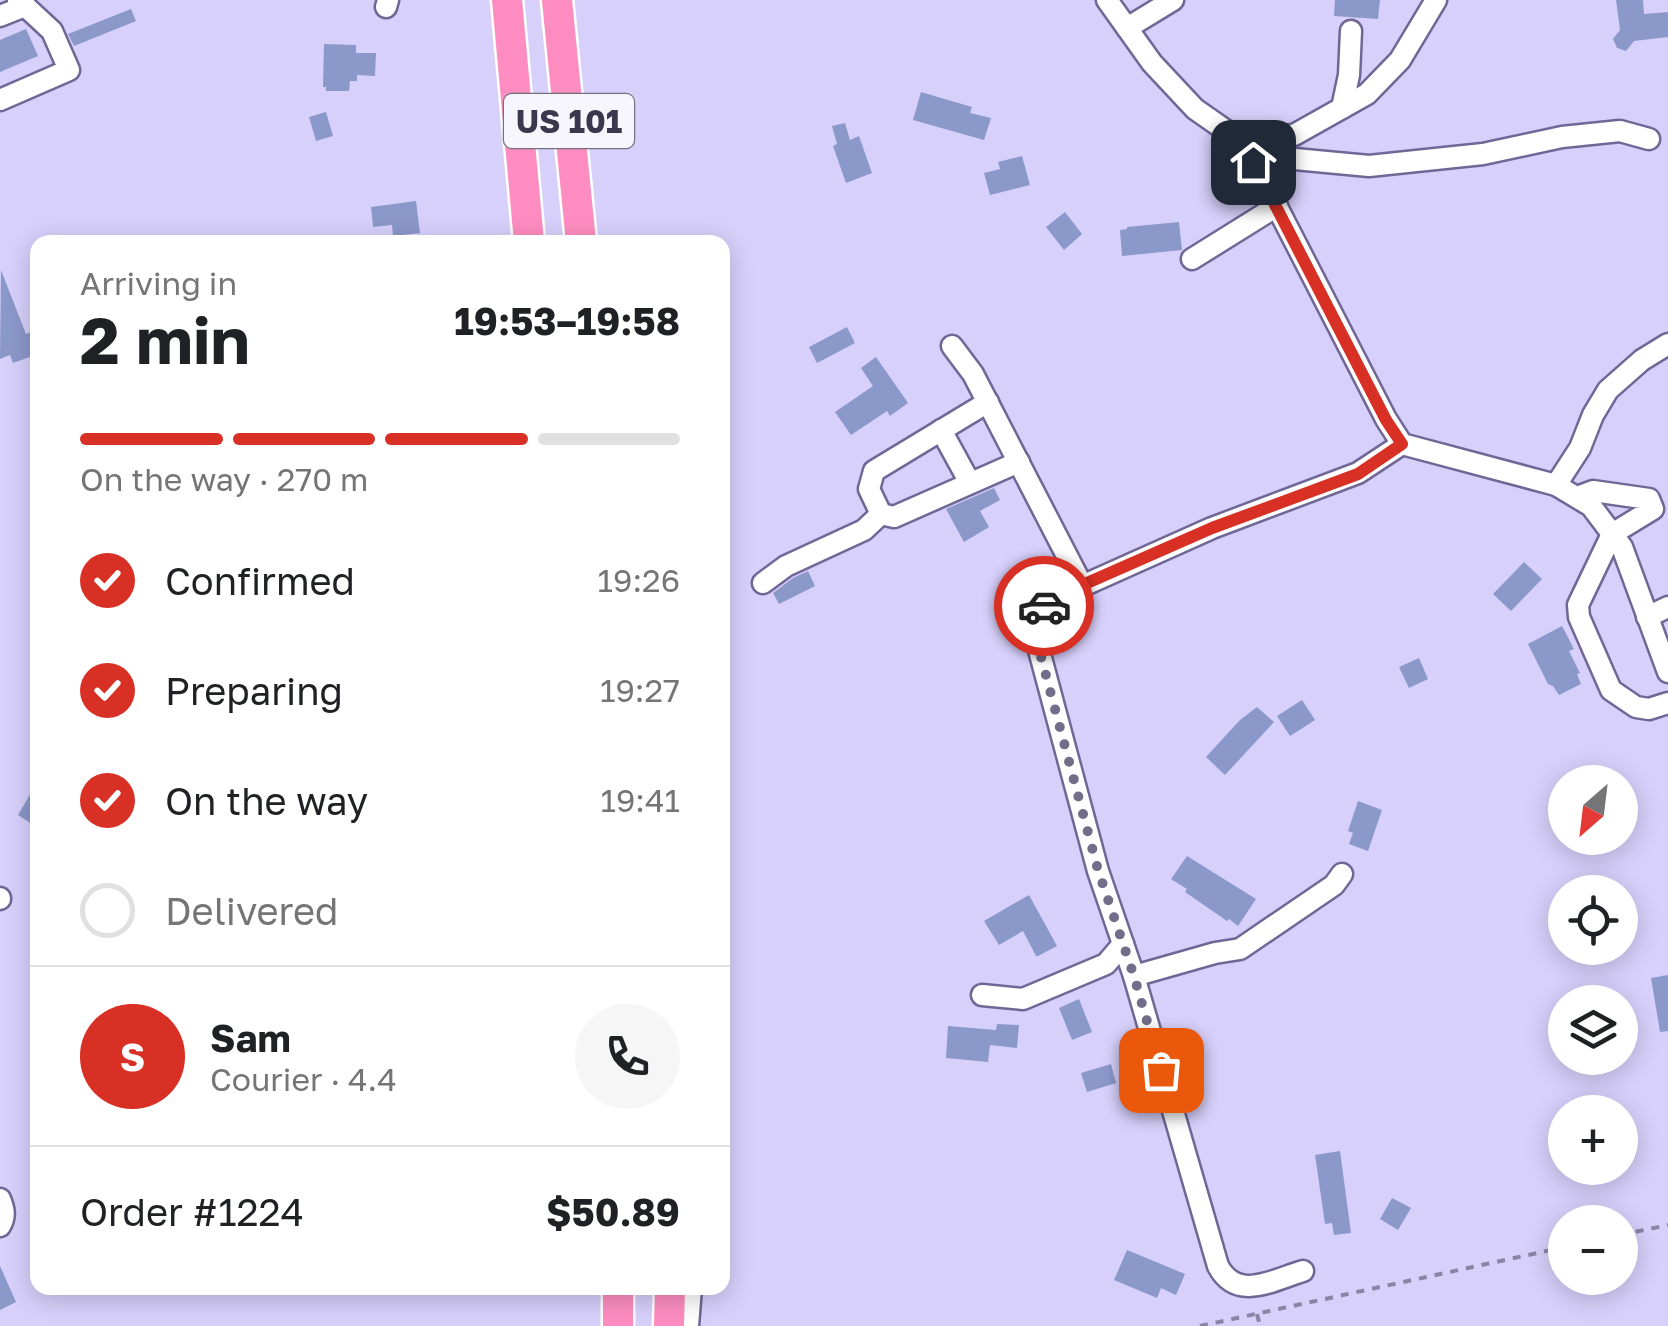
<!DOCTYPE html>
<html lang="en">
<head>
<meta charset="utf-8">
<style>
  :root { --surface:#fff; --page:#f6f6f6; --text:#202124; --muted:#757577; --line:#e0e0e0; --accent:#d93025 }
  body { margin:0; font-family:"Golos Text",sans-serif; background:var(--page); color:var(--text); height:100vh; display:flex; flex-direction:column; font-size:38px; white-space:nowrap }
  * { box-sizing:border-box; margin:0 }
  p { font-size:32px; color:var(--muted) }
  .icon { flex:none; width:55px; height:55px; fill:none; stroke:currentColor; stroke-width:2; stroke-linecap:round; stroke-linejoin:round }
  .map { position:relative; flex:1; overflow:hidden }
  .side { position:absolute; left:30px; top:235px; width:700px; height:1060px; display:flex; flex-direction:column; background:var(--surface); border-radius:20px; box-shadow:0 5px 25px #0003 }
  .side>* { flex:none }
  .needle { width:65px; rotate:208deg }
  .controls { position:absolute; left:1548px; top:765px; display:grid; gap:20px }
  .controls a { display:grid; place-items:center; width:90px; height:90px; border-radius:50%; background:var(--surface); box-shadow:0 5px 25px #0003; font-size:50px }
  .pin { position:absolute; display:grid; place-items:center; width:85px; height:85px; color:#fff; margin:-42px; border-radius:20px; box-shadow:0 5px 15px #0006 }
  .courier { position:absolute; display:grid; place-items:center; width:100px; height:100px; margin:-50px; border:8px solid #d93025; border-radius:50%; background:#fff; color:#222; box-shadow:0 2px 12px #0007 }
  .summary em { font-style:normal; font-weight:700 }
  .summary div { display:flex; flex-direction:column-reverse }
  .summary { display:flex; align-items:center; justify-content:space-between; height:170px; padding:0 50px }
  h1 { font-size:65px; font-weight:700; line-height:75px }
  .bar { display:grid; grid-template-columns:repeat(4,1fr); gap:15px 10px; align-content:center; height:120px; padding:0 50px }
  .bar i { height:12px; border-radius:8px; background:var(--line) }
  .bar .active { background:var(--accent) }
  .bar p { grid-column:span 4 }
  .line { display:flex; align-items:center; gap:25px; padding:0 50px; border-top:2px solid var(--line) }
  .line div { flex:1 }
  .round { display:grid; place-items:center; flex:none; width:105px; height:105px; border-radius:52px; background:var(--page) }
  ol { padding:0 50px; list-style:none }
  li { display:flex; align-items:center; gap:30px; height:110px }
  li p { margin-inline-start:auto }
  li .icon { padding:10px; border-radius:50%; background:var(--accent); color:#fff; stroke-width:4 }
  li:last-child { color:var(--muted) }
  li i { width:55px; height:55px; border:5px solid var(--line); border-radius:50% }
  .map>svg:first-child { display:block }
  .building { fill:#8b98ca }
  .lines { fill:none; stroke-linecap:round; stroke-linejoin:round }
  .minor-casing { stroke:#706797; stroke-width:25 }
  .highway-casing { stroke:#fff; stroke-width:35 }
  .path { stroke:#8a84a5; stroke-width:4; stroke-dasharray:8 8; stroke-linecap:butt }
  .minor { stroke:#fff; stroke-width:20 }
  .highway { stroke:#fd8dc0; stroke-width:30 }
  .done { stroke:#726d89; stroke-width:10; stroke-dasharray:0 18 }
  .route { stroke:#d93025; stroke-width:12 }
  .labels { text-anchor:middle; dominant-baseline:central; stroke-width:8; stroke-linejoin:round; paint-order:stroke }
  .shield { fill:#f7f6fc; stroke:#737081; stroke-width:2.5 }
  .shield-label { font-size:32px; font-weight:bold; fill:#3b374c }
</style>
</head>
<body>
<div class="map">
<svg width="1668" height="1326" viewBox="0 0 1668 1326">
  <rect width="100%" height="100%" fill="#d7d0fb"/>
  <!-- building -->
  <g class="building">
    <path d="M1335,0H1380L1378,19L1334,16Z"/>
    <path d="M1616,0H1643L1644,14L1668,12V37L1634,41L1626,51L1617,48L1613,39L1620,30Z"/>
    <path d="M131,9L136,21L74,46L68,34Z"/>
    <path d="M26,29L38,56L0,72V40Z"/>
    <path d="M324,44L356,45V53H376L375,76L357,75V81H350L349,91H326V87H323Z"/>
    <path d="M921,92L972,107L970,113L991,118L984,140L913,120Z"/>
    <path d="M326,112L333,136L316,141L309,117Z"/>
    <path d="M845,123L850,140L859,136L872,173L846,183L833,146L837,144L832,126Z"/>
    <path d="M1022,156L1030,185L990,195L984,173L1000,169L998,162Z"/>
    <path d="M416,201L420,233L393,236L392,225L373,227L371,207Z"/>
    <path d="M1065,212L1082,234L1064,250L1046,227Z"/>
    <path d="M1179,222L1182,250L1122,256L1120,230L1127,229V227Z"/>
    <path d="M1,270L26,334L38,329V354L13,363L10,355L0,359Z"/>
    <path d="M847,327L855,343L817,363L809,347Z"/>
    <path d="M876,357L908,403L890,416L887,411L851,435L835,412L873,386L861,368Z"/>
    <path d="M994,488L1000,500L980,511L989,527L964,542L946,509Z"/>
    <path d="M1524,562L1542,579L1511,611L1493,594Z"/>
    <path d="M808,571L815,586L779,604L773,593L793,578Z"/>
    <path d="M1562,626L1574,649L1569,651L1580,673L1577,674L1581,684L1559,695L1553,686L1548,684L1528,644Z"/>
    <path d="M1419,658L1428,679L1409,688L1399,667Z"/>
    <path d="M1302,700L1315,720L1290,736L1277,716Z"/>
    <path d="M1257,707L1274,722L1225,775L1206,757L1240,720Z"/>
    <path d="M38,781V828L18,815Z"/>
    <path d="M1358,801L1382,810L1368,851L1349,844L1353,833L1348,831Z"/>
    <path d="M1187,856L1256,899L1238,926L1229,919L1227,921L1185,892L1187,889L1171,879Z"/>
    <path d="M1029,895L1057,946L1038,956H1036L1023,931L999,945L984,921Z"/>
    <path d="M1668,975V1031L1660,1032L1651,978Z"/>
    <path d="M1079,999L1092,1032L1072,1040L1059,1008Z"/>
    <path d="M997,1024L1019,1025L1017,1048L990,1045L988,1062L946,1058L948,1026L996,1030Z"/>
    <path d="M1111,1064L1116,1083L1087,1092L1081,1073Z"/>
    <path d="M1340,1151L1351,1233L1334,1235L1332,1223L1325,1224L1315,1155Z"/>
    <path d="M1392,1198L1411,1208L1398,1230L1380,1219Z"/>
    <path d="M1127,1250L1185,1274L1176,1295L1161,1288L1157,1298L1114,1280Z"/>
    <path d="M0,1266L16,1302L0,1310Z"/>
  </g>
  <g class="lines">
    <defs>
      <g id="minor">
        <path d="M1107,0L1152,63L1195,109L1238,139L1258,170L1386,419L1402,444L1556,485L1591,506L1622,547L1668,672"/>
        <path d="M386,7L388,0"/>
        <path d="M0,16L25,6L18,1"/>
        <path d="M1127,28L1173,0"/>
        <path d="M0,100L69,70L52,31L25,6"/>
        <path d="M1342,108L1349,75L1351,31"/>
        <path d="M1238,139L1294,135L1367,94L1400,60L1436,0"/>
        <path d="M1253,161L1284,158L1369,166L1483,154L1562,137L1620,131L1649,139"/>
        <path d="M1192,259L1277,206"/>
        <path d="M952,346L973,374L1082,585"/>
        <path d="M988,402L874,471L869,489L881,514L894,517L1019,462"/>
        <path d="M941,430L970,483"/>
        <path d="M1556,485L1580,448L1593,415L1608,390L1642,360L1668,344"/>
        <path d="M1577,497L1593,491L1649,499L1653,509L1612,534L1578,605L1579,617L1611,690L1636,707L1649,709L1668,703"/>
        <path d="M763,583L786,566L864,530L881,514"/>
        <path d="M1647,617L1668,607"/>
        <path d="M0,898V899"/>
        <path d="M1134,976L1215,953L1240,949L1334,885L1342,874"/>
        <path d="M982,995L1023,999L1106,964L1123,944"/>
        <path d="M0,1199C4,1209 6,1216 0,1226"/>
        <path d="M1303,1271C1273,1280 1237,1302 1218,1266L1134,976L1098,871L1036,639C1035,623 1039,611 1051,600L1212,528L1358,473L1402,444"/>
        <path d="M688,1326L691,1288"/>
      </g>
      <g id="highway">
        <path d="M507,0L529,242"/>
        <path d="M557,0L581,242"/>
        <path d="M618,1288V1326"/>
        <path d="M669,1326L670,1288"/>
      </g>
    </defs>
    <!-- minor casing -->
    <use href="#minor" class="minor-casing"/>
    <!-- highway casing -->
    <use href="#highway" class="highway-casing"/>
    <!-- path -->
    <g class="path">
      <path d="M1620,1235L1668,1225"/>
      <path d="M1257,1314L1260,1326"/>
      <path d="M1200,1326L1565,1247"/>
    </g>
    <!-- minor -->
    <use href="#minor" class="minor"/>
    <!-- highway -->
    <use href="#highway" class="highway"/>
  </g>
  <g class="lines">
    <!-- done -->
    <path class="done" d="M1044,606L1035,627L1036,638L1098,870L1134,976L1161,1070"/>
    <!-- route -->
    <path class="route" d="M1044,606L1062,594L1212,528L1358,474L1402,444L1386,420L1253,162"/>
  </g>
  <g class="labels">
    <!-- shield labels -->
    <rect class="shield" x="504" y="94" width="130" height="54" rx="8"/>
    <g class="shield-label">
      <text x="569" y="121">US 101</text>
    </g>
  </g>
</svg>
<div class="controls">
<a><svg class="needle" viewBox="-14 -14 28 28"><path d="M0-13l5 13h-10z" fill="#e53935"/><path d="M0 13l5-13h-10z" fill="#757577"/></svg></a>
<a><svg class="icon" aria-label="locate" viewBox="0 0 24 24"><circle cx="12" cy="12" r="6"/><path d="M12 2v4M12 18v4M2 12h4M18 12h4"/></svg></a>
<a><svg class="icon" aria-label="layers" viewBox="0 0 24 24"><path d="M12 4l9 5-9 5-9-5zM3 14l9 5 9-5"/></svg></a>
<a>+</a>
<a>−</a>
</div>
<div class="pin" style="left:1161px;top:1070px;background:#ea580c"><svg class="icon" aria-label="bag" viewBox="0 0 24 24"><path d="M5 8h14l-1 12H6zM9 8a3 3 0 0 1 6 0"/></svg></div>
<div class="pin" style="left:1253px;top:162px;background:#1f2937"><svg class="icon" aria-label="home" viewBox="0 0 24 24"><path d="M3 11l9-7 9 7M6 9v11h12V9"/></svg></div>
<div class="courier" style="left:1044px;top:606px"><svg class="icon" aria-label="car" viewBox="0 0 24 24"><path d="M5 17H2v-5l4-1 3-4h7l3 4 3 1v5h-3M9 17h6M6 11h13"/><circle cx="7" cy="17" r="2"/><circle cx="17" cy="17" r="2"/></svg></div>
<section class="side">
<div class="summary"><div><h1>2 min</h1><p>Arriving in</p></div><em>19:53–19:58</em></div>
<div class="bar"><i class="active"></i><i class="active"></i><i class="active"></i><i></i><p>On the way · 270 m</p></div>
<ol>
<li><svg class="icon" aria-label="check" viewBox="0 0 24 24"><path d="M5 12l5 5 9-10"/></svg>Confirmed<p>19:26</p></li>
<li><svg class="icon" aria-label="check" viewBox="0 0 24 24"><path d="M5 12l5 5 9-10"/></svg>Preparing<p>19:27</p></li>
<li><svg class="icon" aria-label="check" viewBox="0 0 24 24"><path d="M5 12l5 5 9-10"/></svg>On the way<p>19:41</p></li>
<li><i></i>Delivered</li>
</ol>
<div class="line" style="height:180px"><b class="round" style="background:var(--accent);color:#fff">S</b><div><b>Sam</b><p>Courier · 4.4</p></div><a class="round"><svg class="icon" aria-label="phone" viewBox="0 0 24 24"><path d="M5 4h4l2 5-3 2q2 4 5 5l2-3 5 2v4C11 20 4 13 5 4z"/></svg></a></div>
<div class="line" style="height:130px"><div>Order #1224</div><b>$50.89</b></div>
</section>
</div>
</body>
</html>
